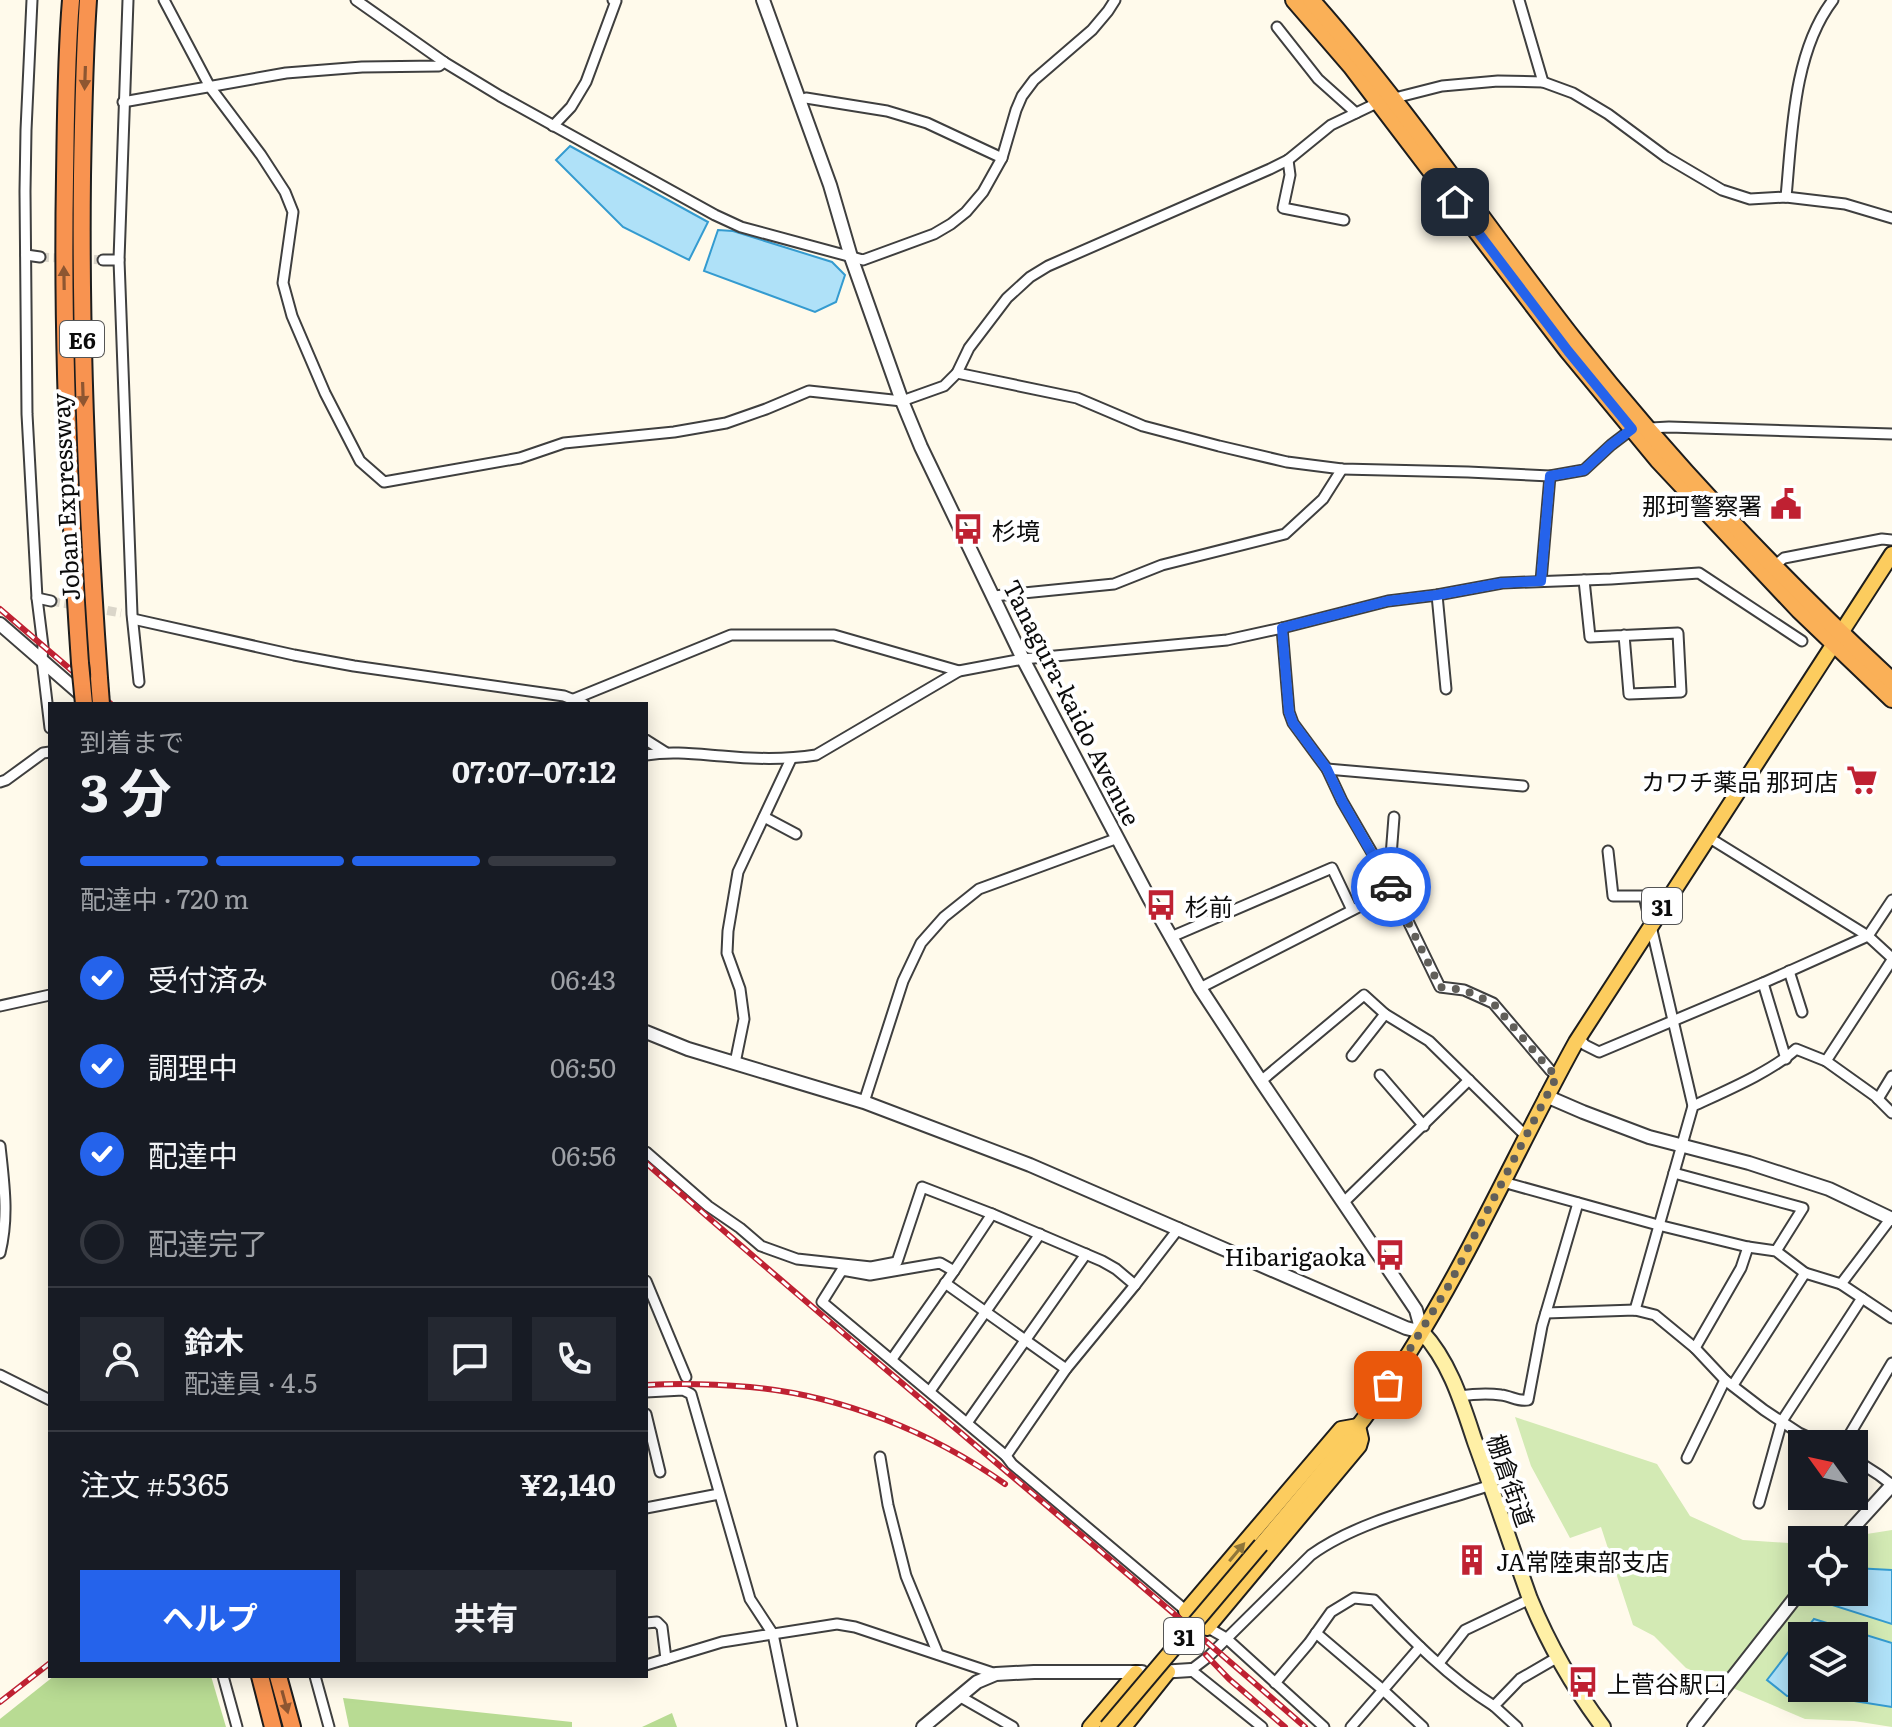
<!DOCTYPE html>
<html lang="ja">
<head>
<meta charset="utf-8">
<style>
  :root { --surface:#171b24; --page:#242831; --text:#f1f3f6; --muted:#9ea1a6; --line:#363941; --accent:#2563eb }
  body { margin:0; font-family:Literata,"Noto Sans JP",serif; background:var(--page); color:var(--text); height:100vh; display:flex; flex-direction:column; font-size:30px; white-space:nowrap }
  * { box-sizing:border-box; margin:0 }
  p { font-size:26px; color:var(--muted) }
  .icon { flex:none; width:44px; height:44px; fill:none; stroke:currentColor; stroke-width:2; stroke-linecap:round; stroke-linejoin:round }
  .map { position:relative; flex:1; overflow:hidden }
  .sheet { position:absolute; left:48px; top:702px; width:600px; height:976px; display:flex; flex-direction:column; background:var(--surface); border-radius:0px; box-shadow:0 4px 20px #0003 }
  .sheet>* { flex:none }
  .needle { width:52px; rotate:303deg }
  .buttons { position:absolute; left:1788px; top:1430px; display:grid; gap:16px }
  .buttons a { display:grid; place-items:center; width:80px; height:80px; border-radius:0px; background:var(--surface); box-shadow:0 4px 20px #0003; font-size:40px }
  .pin { position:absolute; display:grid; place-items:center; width:68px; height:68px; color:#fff; margin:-34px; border-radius:16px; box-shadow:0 4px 12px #0006 }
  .courier { position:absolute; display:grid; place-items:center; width:80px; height:80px; margin:-40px; border:6px solid #2563eb; border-radius:50%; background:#fff; color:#222; box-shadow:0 2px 10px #0007 }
  .head em { font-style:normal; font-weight:700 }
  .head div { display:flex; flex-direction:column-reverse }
  .head { display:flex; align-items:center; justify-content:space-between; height:136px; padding:0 32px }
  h1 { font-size:52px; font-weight:700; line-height:60px }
  .bar { display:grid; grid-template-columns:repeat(4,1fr); gap:12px 8px; align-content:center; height:96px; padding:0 32px }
  .bar i { height:10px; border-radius:6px; background:var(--line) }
  .bar .active { background:var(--accent) }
  .bar p { grid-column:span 4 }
  .line { display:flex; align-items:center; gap:20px; padding:0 32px; border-top:2px solid var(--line) }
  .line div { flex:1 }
  .round { display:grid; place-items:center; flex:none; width:84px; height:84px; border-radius:0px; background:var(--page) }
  ol { padding:0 32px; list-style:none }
  li { display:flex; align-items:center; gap:24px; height:88px }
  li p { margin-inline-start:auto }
  li .icon { padding:8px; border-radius:50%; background:var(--accent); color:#fff; stroke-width:4 }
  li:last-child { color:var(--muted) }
  li i { width:44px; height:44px; border:4px solid var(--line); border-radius:50% }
  .action { display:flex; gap:16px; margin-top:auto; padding:16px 32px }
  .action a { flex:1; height:92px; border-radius:0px; background:var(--accent); color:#fff; font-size:32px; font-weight:700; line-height:92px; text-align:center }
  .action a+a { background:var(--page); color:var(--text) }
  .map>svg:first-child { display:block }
  .green { fill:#d3eab4; fill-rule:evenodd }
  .forest { fill:#b8db93 }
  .water { fill:#afe1f8; stroke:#349bd0; stroke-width:2; fill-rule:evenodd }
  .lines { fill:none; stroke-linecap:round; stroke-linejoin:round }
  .minor-tunnel { stroke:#dbd6ca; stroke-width:9; stroke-dasharray:9 4.5; stroke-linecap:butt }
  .minor-casing { stroke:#3f3f3f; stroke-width:13 }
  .tertiary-casing { stroke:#3f3f3f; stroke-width:16 }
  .secondary-casing { stroke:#2e2e2e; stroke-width:18 }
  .primary-casing { stroke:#1d1d1d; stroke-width:18 }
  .trunk-casing { stroke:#1d1d1d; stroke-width:20 }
  .motorway-casing { stroke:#1d1d1d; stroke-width:20 }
  .minor { stroke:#fff; stroke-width:9 }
  .tertiary { stroke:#fff; stroke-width:12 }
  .secondary { stroke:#fff0a6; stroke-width:14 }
  .primary { stroke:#fccc5e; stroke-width:14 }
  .trunk { stroke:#fab057; stroke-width:16 }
  .motorway { stroke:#f89350; stroke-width:16 }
  .rail-casing { stroke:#bf2132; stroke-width:6 }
  .rail { stroke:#fff; stroke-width:3; stroke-dasharray:9; stroke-linecap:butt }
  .primary-bridge-casing { stroke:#1d1d1d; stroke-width:18; stroke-linecap:butt }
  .motorway-bridge-casing { stroke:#1d1d1d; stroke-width:20; stroke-linecap:butt }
  .primary-bridge { stroke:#fccc5e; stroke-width:14 }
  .motorway-bridge { stroke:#f89350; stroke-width:16 }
  .oneway { fill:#8e5631 }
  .oneway2 { fill:#907639 }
  .done { stroke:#615f5a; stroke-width:8; stroke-dasharray:0 14.4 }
  .route { stroke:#2563eb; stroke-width:10 }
  .labels { text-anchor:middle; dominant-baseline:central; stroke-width:8; stroke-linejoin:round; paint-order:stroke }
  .shield { fill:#fff; stroke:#555; stroke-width:2 }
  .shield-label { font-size:22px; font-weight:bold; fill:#0c0c0c }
  .street-label { font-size:24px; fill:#0c0c0c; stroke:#fff }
  .poi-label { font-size:24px; fill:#0c0c0c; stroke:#fff; text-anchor:start }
</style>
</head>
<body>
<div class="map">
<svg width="1892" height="1727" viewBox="0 0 1892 1727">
  <rect width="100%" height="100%" fill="#fffaeb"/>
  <!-- green -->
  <path class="green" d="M1515,1417L1657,1464L1690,1516L1743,1540L1802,1544V1592H1854V1540H1829L1892,1530V1727L1854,1721L1805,1719L1686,1668L1654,1636L1633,1625L1601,1527L1570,1538L1531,1466ZM1802,1636H1854V1688H1802Z"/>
  <!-- forest -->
  <g class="forest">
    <path d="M54,1676H211L226,1727H0V1719Z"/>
    <path d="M343,1698L572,1722V1727H349Z"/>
    <path d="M672,1713L677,1727H642Z"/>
  </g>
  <!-- water -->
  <g class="water">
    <path d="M570,146L708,222L689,260L623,227L556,160Z"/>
    <path d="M718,230L733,231L832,262L845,275L836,302L815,312L704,271Z"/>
    <path d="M1854,1568L1892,1570V1624L1826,1603L1834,1592H1854Z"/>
    <path d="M1814,1619L1892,1643V1707L1810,1694L1787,1696L1767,1680ZM1802,1636H1854V1688H1802Z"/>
  </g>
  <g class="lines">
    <!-- minor-tunnel -->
    <g class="minor-tunnel">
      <path d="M40,257L103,260"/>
      <path d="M51,601L79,606"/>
      <path d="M94,608L121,613"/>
    </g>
    <defs>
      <g id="minor">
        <path d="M32,0L26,130L25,191L27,414L37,598L43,646L42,660L50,728"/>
        <path d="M128,0L119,260L132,614L139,682"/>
        <path d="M164,0L210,87L261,155L285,192L293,212L283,283L292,316L325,393L360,461L384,482L520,458L564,443L674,432L726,423L766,409L809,391L902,401L944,386L957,373L969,348L1007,298L1030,277L1048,266L1270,169L1288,160L1331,125L1379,102L1442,86L1498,81L1543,82L1573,93L1608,114L1666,157L1722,190L1750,199L1786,197L1845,204L1892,218"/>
        <path d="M356,0L444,62L500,96L715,215L741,227L863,260L934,234L951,224L966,212L983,192L1002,158L1016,110L1022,96L1034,80L1092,30L1108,11L1115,0"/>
        <path d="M1519,0L1543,82"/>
        <path d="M1277,27L1318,79L1356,113"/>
        <path d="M800,101L806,98L887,111L927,123L1002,158"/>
        <path d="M123,102L286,73L362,67L439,66L444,62"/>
        <path d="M553,126L571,107L586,82L616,1L613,0"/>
        <path d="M1288,160L1290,175L1283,208L1344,220"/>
        <path d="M1786,197C1792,134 1793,52 1833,0"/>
        <path d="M26,255L40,257"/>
        <path d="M103,260H119"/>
        <path d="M957,373L1077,398L1143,426L1219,446L1287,462L1342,469L1468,472L1550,476L1584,470L1611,445L1632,429L1669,427L1892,434"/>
        <path d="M1774,566L1784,558L1882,539L1892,540"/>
        <path d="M1584,580L1590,637L1678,633L1681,692L1629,694L1624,635"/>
        <path d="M1541,581L1550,476"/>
        <path d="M1437,595L1446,689"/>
        <path d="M994,596L1114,584L1162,565L1285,534L1323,499L1342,469"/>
        <path d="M37,598L51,601"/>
        <path d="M133,619L294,655L354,666L564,696L584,704"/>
        <path d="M1282,628L1289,712L1293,723L1327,769L1342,801L1389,882L1440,987L1464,990L1493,1003L1550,1070L1557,1076"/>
        <path d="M574,699L731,635H834L959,671"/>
        <path d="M646,740L665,752"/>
        <path d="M646,755C671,751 696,754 722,756C753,759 785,760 816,755L959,671L1023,659L1227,640L1282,628L1388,601L1437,595L1502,583L1611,579L1699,573L1802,641"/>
        <path d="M1327,769L1523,786"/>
        <path d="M0,782L6,780L43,753L50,752"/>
        <path d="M764,817L796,834"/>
        <path d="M1708,837L1868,936L1892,958"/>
        <path d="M1608,851L1613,896H1644L1693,1106"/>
        <path d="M1389,882L1394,817"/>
        <path d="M1171,937L1332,868L1352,910"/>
        <path d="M1789,971L1802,1012"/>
        <path d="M1763,983L1786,1059"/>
        <path d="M1200,988L1392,890"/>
        <path d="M0,1006L50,995"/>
        <path d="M1579,1038L1585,1045L1599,1052L1763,983L1868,936L1892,900"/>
        <path d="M1352,1056L1385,1014"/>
        <path d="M1826,1061L1892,960"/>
        <path d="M735,1063L744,1019L740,989L727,953L728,931L738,872L791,759"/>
        <path d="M1380,1075L1424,1126"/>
        <path d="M1261,1081L1364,995L1385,1014L1429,1041L1526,1136"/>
        <path d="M1878,1099L1892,1076"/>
        <path d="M864,1102L903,981L921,943L944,917L979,889L1118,838"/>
        <path d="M0,1146C4,1184 9,1216 0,1253"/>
        <path d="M646,1152L708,1206L740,1228L761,1246L797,1259L871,1267L897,1262L922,1187L992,1214"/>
        <path d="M1674,1173L1803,1208L1776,1251"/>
        <path d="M1503,1182L1658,1225L1748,1247L1776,1251L1805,1273L1733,1385"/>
        <path d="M1344,1202L1469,1080"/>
        <path d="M992,1214L1102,1261L1116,1269L1135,1285L1066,1369L1006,1456L822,1302L842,1270L870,1275L940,1263L954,1271Z"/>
        <path d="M1891,1218L1841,1284L1892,1318"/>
        <path d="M1805,1273L1841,1284"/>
        <path d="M646,1281L686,1377"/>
        <path d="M945,1283L1066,1369"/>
        <path d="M1135,1285L1179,1228"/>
        <path d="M1635,1310L1693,1106C1723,1092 1773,1071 1796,1049L1826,1061L1875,1096L1892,1113"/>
        <path d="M1546,1313L1635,1310L1655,1315L1695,1348L1725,1380L1764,1410L1799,1433L1823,1444"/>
        <path d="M1695,1348L1741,1268L1748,1247"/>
        <path d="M892,1359L954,1271"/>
        <path d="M0,1375L50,1400"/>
        <path d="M930,1391L1040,1234"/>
        <path d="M646,1392L683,1390L691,1394L750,1599L773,1634L792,1727"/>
        <path d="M1459,1396C1473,1394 1488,1393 1501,1395C1511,1396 1518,1402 1528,1400L1542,1326L1578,1203"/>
        <path d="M646,1414L660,1472"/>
        <path d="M967,1423L1086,1254"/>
        <path d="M1844,1444L1892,1363"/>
        <path d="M1006,1456L1012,1464L1190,1614"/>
        <path d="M880,1457L888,1505L906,1576L938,1654"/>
        <path d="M1687,1458L1725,1380"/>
        <path d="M1854,1459L1879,1475L1892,1485"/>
        <path d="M1759,1503L1782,1421L1862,1298"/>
        <path d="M646,1508L719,1494"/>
        <path d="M646,1623L657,1622L662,1627L666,1659"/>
        <path d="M1205,1626L1226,1638L1324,1727"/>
        <path d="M1316,1633L1383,1690L1351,1727"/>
        <path d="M1420,1647L1383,1690L1423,1727"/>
        <path d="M1439,1663L1465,1630L1530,1599"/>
        <path d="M646,1665L722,1642L837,1624L855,1627L996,1674"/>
        <path d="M223,1676L237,1727"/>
        <path d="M315,1676L329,1727"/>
        <path d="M1275,1683L1309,1643L1331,1612L1354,1598L1374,1600C1410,1638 1449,1678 1494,1706"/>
        <path d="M959,1696L1013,1727"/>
        <path d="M1262,1727L1191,1670L1208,1657L1311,1555C1359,1520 1434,1504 1491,1485"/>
        <path d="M1517,1727L1494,1706L1520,1679L1558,1657"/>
      </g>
      <g id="tertiary">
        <path d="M0,624L92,704"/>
        <path d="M646,1032L688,1049L864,1102L1030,1165L1406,1328L1422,1332L1416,1310L1410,1301L1261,1081L1200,988L1149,898L1023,659L921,447L902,401L851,257L830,185L763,0"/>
        <path d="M1546,1096L1583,1112L1649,1137L1749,1163L1829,1189L1892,1219"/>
        <path d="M1842,1540L1892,1485"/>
        <path d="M1160,1672L1191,1670"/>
        <path d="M923,1727L977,1682L996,1674L1034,1672H1142"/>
        <path d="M1694,1727L1802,1589"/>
      </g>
      <path id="secondary" d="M1422,1332C1450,1362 1462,1403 1475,1442C1494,1494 1511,1546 1530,1599C1549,1645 1573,1687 1603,1727"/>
      <g id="primary">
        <path d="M1261,1545C1313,1483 1366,1422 1409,1353C1472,1253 1519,1145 1576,1042L1892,554"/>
        <path d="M1186,1611L1341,1429L1358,1426L1361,1439L1359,1446L1207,1628"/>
        <path d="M1090,1727L1136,1673"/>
        <path d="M1124,1727L1168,1672"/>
      </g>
      <g id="trunk">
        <path d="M1294,0L1351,66L1568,351L1658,460L1799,610L1892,699"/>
        <path d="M1311,0C1406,107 1486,227 1574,340C1670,462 1779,576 1892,681"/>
      </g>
      <g id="motorway">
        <path d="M71,0C66,59 66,118 65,177C62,339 69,501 80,663"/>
        <path d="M88,0C84,58 83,117 82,176C80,345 87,510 99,678"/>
        <path d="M260,1676L273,1727"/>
        <path d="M278,1676L292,1727"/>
      </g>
    </defs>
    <!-- minor casing -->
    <use href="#minor" class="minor-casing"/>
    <!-- tertiary casing -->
    <use href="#tertiary" class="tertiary-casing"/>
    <!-- secondary casing -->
    <use href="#secondary" class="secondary-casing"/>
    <!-- primary casing -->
    <use href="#primary" class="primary-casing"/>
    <!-- trunk casing -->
    <use href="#trunk" class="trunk-casing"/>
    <!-- motorway casing -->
    <use href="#motorway" class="motorway-casing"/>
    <!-- minor -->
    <use href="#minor" class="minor"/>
    <!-- tertiary -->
    <use href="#tertiary" class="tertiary"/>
    <!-- secondary -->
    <use href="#secondary" class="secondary"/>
    <!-- primary -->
    <use href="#primary" class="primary"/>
    <!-- trunk -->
    <use href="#trunk" class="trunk"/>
    <!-- motorway -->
    <use href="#motorway" class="motorway"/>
    <defs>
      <g id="rail">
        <path d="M0,609L111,704"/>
        <path d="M646,1163C863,1354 1087,1536 1305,1727"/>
        <path d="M646,1385C681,1383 715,1384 750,1387C840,1395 932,1432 1005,1484"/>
        <path d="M1206,1655L1229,1679L1285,1727"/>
        <path d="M0,1702L50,1663"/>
      </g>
    </defs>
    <!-- rail casing -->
    <use href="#rail" class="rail-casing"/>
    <!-- rail -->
    <use href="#rail" class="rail"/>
    <defs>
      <path id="primary-bridge" d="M1107,1727L1261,1545"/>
      <g id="motorway-bridge">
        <path d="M80,663L84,704"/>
        <path d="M99,678L101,704"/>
      </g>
    </defs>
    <!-- primary-bridge casing -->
    <use href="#primary-bridge" class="primary-bridge-casing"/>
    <!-- motorway-bridge casing -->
    <use href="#motorway-bridge" class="motorway-bridge-casing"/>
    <!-- primary-bridge -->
    <use href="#primary-bridge" class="primary-bridge"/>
    <!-- motorway-bridge -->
    <use href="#motorway-bridge" class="motorway-bridge"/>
  </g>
  <!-- one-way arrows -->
  <defs><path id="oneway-solid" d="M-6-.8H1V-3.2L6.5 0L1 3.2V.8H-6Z" transform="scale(2)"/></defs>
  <g class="oneway">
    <use href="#oneway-solid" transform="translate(85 78) rotate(92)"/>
    <use href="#oneway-solid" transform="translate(64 278) rotate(-91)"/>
    <use href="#oneway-solid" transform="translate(83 394) rotate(88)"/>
    <use href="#oneway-solid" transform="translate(285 1702) rotate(75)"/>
  </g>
  <use class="oneway2" href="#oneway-solid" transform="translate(1237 1552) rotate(-50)"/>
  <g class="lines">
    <!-- done -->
    <path class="done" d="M1388,1385L1449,1285L1557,1076L1550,1070L1493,1003L1464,990L1440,987L1391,887"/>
    <!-- route -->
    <path class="route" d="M1391,887L1342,801L1327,769L1293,723L1289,712L1282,628L1388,601L1437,595L1502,583L1541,581L1550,476L1584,470L1611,445L1632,429L1568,351L1455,202"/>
  </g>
  <!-- icons -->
  <defs>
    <symbol id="civic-bare" viewBox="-9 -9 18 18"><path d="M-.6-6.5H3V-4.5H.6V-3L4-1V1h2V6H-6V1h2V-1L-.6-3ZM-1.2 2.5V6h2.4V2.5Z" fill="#bf2132" stroke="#fff" stroke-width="2.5" paint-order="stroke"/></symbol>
    <symbol id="bus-bare" viewBox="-9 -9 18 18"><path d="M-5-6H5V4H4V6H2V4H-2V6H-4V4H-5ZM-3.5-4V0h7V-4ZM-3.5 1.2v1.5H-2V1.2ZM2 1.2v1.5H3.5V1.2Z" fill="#bf2132" stroke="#fff" stroke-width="2.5" paint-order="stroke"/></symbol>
    <symbol id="supermarket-bare" viewBox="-9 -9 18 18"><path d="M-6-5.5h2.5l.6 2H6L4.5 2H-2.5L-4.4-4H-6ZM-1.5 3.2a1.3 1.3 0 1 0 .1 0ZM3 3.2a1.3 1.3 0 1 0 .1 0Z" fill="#bf2132" stroke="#fff" stroke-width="2.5" paint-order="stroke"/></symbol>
    <symbol id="building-bare" viewBox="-9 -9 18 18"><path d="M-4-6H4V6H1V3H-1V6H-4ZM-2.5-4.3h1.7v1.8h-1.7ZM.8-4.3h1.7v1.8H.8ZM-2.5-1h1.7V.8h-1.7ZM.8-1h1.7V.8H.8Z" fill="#bf2132" stroke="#fff" stroke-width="2.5" paint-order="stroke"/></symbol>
  </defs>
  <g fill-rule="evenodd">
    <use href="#civic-bare" x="1764" y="482" width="44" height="44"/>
    <use href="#bus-bare" x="946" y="507" width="44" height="44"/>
    <use href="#supermarket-bare" x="1840" y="758" width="44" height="44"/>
    <use href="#bus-bare" x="1139" y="883" width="44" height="44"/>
    <use href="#bus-bare" x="1368" y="1233" width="44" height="44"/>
    <use href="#building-bare" x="1450" y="1538" width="44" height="44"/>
    <use href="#bus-bare" x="1561" y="1660" width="44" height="44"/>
  </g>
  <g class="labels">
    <!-- shield labels -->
    <g class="shield">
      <rect x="60" y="321" width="44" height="36" rx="6"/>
      <rect x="1642" y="888" width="40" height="36" rx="6"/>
      <rect x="1164" y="1618" width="40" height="36" rx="6"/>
    </g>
    <g class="shield-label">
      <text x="82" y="339">E6</text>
      <text x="1662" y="906">31</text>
      <text x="1184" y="1636">31</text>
    </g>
    <!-- street labels -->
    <g class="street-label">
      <text transform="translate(64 497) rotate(-93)">Joban Expressway</text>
      <text transform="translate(1073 702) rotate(63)">Tanagura-kaido Avenue</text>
      <text transform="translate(1512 1480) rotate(71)">棚倉街道</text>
    </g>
    <!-- poi labels -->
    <g class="poi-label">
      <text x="1762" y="504" text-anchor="end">那珂警察署</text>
      <text x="992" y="529">杉境</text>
      <text x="1838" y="780" text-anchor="end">カワチ薬品 那珂店</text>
      <text x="1185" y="905">杉前</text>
      <text x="1366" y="1255" text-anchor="end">Hibarigaoka</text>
      <text x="1496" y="1560">JA常陸東部支店</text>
      <text x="1607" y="1682">上菅谷駅口</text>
    </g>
  </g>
</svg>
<div class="buttons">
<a><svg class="needle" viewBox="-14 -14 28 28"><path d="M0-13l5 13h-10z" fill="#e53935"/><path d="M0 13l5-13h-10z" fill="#9ea1a6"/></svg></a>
<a><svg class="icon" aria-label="locate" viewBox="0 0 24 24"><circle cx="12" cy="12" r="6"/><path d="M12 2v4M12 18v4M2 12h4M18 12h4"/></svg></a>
<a><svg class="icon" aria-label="layers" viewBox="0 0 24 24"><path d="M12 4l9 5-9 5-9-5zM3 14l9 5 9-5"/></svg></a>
</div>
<div class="pin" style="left:1388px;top:1385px;background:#ea580c"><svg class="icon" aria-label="bag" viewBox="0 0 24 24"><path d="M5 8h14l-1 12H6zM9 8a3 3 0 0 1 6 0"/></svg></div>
<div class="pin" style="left:1455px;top:202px;background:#1f2937"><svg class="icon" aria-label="home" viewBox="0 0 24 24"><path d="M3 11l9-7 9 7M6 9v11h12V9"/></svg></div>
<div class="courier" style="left:1391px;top:887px"><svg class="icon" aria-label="car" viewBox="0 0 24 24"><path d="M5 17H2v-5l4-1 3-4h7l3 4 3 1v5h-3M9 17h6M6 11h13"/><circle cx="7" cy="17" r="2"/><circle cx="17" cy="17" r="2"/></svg></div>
<section class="sheet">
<div class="head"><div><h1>3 分</h1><p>到着まで</p></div><em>07:07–07:12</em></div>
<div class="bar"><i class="active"></i><i class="active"></i><i class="active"></i><i></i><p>配達中 · 720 m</p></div>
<ol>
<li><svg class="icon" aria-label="check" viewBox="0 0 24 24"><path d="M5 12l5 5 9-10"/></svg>受付済み<p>06:43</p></li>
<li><svg class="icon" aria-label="check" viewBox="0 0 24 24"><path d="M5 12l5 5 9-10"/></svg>調理中<p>06:50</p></li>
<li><svg class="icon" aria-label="check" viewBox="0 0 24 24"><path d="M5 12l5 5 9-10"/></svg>配達中<p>06:56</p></li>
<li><i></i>配達完了</li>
</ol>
<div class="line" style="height:144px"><a class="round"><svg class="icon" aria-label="person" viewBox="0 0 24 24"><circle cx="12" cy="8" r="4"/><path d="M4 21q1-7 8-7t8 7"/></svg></a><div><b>鈴木</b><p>配達員 · 4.5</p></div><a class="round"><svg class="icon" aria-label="chat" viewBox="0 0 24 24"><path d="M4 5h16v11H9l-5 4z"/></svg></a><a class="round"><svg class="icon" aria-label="phone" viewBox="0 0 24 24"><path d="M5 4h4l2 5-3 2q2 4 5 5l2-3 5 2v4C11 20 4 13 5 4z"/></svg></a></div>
<div class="line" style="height:104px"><div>注文 #5365</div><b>¥2,140</b></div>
<div class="action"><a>ヘルプ</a><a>共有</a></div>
</section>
</div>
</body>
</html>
